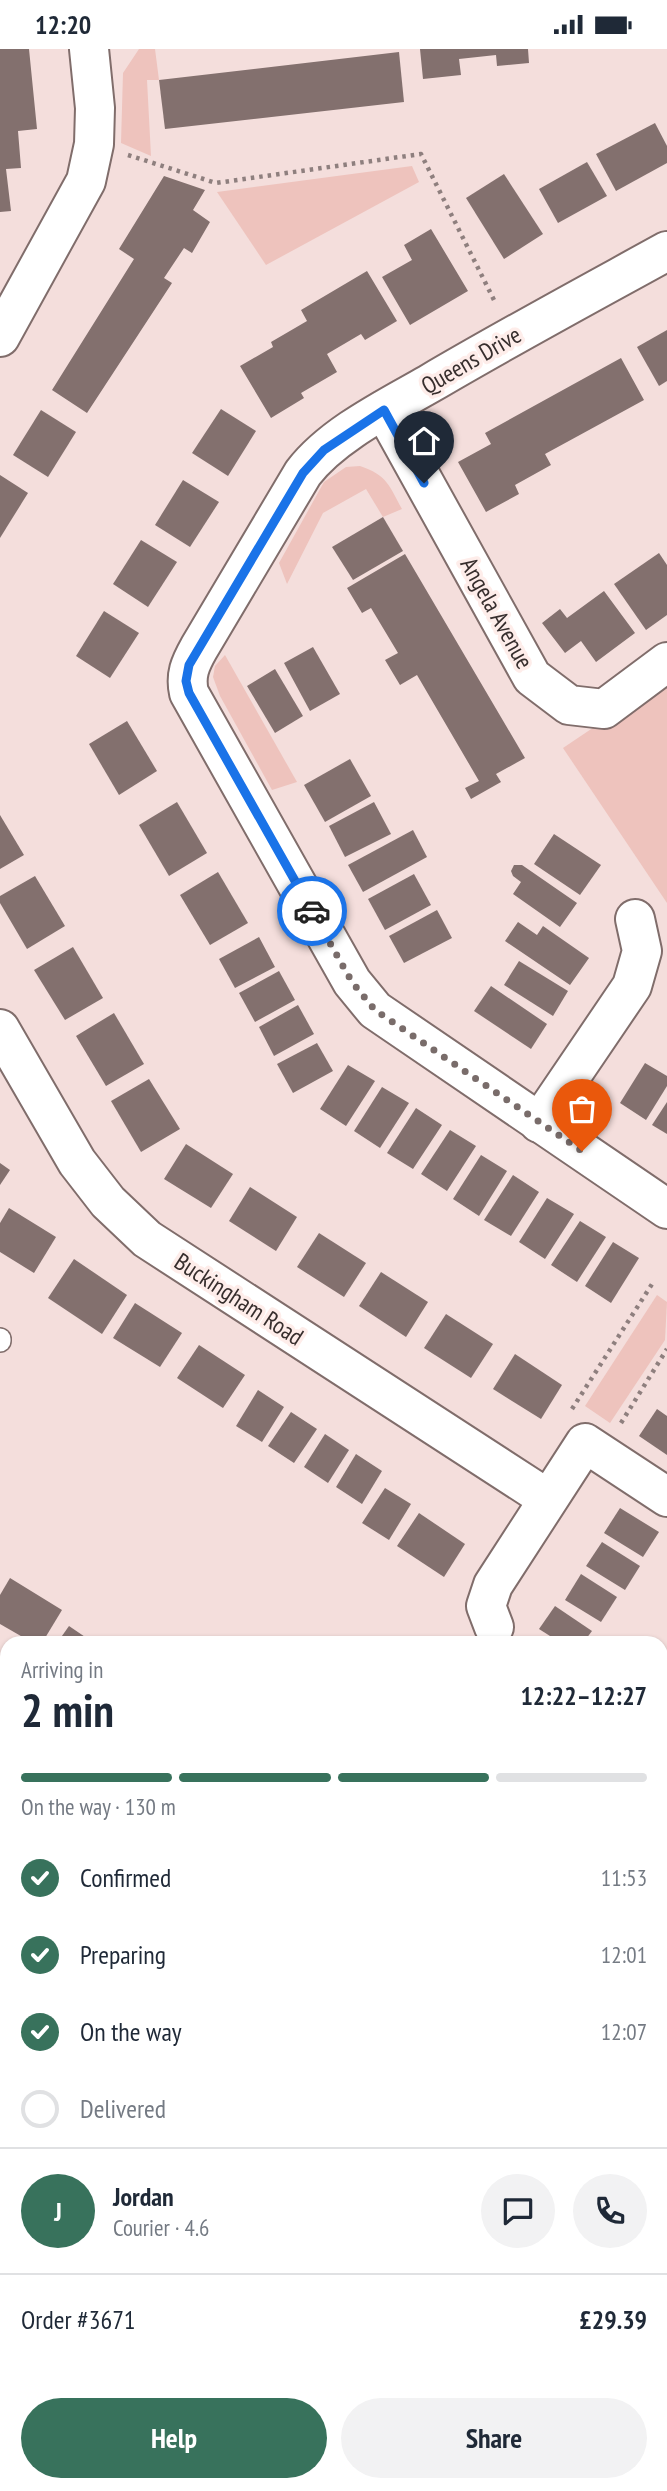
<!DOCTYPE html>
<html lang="en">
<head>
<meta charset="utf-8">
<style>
  :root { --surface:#fff; --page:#f2f2f3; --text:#1f2937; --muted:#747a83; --line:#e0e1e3; --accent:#38725c }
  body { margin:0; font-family:"PT Sans Narrow",sans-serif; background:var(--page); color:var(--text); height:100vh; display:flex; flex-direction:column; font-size:26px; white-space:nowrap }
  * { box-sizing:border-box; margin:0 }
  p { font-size:23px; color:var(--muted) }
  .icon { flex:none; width:38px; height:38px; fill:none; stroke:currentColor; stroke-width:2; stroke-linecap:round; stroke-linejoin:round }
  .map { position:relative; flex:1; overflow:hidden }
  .drawer { position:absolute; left:0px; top:1587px; width:668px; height:856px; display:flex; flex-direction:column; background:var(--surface); border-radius:21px 21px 0 0; box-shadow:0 2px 5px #0004 }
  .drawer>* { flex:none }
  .pin { position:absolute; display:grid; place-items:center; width:60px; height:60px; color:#fff; margin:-72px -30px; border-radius:50% 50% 50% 0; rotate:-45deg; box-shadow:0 0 7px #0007 }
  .pin .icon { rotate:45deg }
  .courier { position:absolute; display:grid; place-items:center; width:70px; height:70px; margin:-35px; border:5px solid #1a73e8; border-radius:50%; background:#fff; color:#222; box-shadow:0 2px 9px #0007 }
  .summary em { font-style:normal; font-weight:700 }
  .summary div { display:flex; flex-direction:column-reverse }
  .summary { display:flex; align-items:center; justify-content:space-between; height:119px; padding:0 21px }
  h1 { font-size:46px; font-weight:700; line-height:52px }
  .bar { display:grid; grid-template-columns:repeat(4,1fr); gap:10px 7px; align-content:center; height:84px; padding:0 21px }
  .bar i { height:9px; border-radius:5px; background:var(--line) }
  .bar .active { background:var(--accent) }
  .bar p { grid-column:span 4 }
  .line { display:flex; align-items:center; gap:18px; padding:0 21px; border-top:2px solid var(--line) }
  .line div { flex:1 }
  .round { display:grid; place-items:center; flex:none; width:74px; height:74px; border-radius:37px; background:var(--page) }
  ol { padding:0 21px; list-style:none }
  li { display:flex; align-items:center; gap:21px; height:77px }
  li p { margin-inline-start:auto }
  li .icon { padding:7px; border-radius:50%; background:var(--accent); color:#fff; stroke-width:4 }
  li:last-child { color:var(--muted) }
  li i { width:38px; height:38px; border:4px solid var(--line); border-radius:50% }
  .primary-button { display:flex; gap:14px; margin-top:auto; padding:14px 21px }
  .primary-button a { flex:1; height:80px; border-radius:42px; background:var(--accent); color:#fff; font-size:28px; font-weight:700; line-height:80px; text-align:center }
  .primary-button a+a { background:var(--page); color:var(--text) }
  .status { display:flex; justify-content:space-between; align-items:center; height:49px; padding:0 35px; background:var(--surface); direction:ltr }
  .status svg { height:19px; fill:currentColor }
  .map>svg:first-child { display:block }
  .green { fill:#eec3bd }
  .building { fill:#83706e }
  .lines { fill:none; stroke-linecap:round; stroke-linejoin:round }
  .lane-casing { stroke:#806d6b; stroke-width:24 }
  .street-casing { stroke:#806d6b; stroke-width:42 }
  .path { stroke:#8e7f7e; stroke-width:4.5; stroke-dasharray:3.5 5; stroke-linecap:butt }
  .lane { stroke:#fff; stroke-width:21 }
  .street { stroke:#fff; stroke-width:38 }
  .done { stroke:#796c6a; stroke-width:7; stroke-dasharray:0 12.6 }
  .route { stroke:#1a73e8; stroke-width:9 }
  .labels { text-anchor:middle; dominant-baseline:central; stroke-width:7; stroke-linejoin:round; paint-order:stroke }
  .street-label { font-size:24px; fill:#372e2d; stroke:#feedea }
</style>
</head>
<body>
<div class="status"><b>12:20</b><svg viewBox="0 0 49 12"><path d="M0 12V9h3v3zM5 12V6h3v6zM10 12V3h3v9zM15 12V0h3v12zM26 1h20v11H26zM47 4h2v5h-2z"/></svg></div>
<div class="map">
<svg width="667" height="2442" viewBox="0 0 667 2442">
  <rect width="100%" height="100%" fill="#f4dedc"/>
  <!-- green -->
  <g class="green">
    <path d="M139,0H155L159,31H147L151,107L121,94L123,24Z"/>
    <path d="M412,117L419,133L266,216L217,143Z"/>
    <path d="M360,417C387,426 389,436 402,460L383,468L366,440L323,464L287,535L279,514L324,433L346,418Z"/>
    <path d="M225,606L297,733L272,741L220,647L213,628L215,617Z"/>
    <path d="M667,629V854L563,699Z"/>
    <path d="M657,1246L667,1253L665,1291L610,1374L585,1357Z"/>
  </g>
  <!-- building -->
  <g class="building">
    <path d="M0,0H29L37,80L18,82L21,119L6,120L11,162L0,163Z"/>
    <path d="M420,0H528L529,14L497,17L496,6L459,10L461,26L423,30Z"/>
    <path d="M399,3L404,53L165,80L159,31Z"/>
    <path d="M655,74L667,97V114L616,142L596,105Z"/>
    <path d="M587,113L607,147L558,174L539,140Z"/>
    <path d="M504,125L543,185L504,210L466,149Z"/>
    <path d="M164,127L205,141L193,161L210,173L192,204L184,199L164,229L172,234L87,364L52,341L134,210L119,200Z"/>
    <path d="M431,180L468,242L410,276L382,228L412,211L404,196Z"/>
    <path d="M367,222L397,272L365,291L361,285L327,305L337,323L301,344L304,349L271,369L240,317L273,298L271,293L307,272L301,261Z"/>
    <path d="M667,281V332L659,337L637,298Z"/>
    <path d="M621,309L644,351L545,405L551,416L515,436L519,445L486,463L458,413L491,395L485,384Z"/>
    <path d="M221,360L256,382L228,427L192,404Z"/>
    <path d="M41,361L76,383L48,428L13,406Z"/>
    <path d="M0,426L28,444L0,489Z"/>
    <path d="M183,431L219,453L190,498L155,476Z"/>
    <path d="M383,468L403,502L353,531L332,498Z"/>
    <path d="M141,491L177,513L148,558L113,535Z"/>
    <path d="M659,504L667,516V566L646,581L614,535Z"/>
    <path d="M405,505L525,709L496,725L501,733L471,750L465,739L479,732L417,626L400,636L385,611L398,604L371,559L362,564L347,539Z"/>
    <path d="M604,542L635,584L596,613L581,592L565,604L542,574L560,560L567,569Z"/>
    <path d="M104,562L139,584L110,629L76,607Z"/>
    <path d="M313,598L340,645L310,662L284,614Z"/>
    <path d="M275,620L303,667L275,684L247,637Z"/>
    <path d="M127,672L157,722L119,746L89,695Z"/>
    <path d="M350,710L371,747L325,773L304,736Z"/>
    <path d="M177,753L207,804L169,827L139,776Z"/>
    <path d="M374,753L391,785L345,808L329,777Z"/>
    <path d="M0,766L24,806L0,820Z"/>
    <path d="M413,781L427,808L363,843L348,816Z"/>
    <path d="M554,785L601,816L580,846L534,815Z"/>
    <path d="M514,816H522L577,854L560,878L513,845L521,833L513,827L511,822Z"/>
    <path d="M218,823L248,874L210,896L180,846Z"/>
    <path d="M414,825L431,856L385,881L368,850Z"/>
    <path d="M35,827L65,877L27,900L0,854V847Z"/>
    <path d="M437,861L452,889L404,914L389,887Z"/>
    <path d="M518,873L537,886L543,877L589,909L570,936L505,892Z"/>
    <path d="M259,888L275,918L235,939L219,910Z"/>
    <path d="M73,898L103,949L65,971L34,921Z"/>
    <path d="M519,912L568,942L553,967L504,936Z"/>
    <path d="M279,922L295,951L255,973L239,944Z"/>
    <path d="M491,937L547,975L531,1000L474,962Z"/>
    <path d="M298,956L314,985L274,1007L259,978Z"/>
    <path d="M114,964L144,1015L106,1037L76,987Z"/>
    <path d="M317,994L333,1022L293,1044L277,1015Z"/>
    <path d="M645,1014L667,1027V1037L646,1071L620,1054Z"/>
    <path d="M348,1016L375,1032L346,1077L320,1060Z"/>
    <path d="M149,1030L180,1080L141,1103L111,1052Z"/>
    <path d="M382,1038L409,1054L380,1099L354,1082Z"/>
    <path d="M667,1053V1085L652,1076Z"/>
    <path d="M416,1059L442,1076L413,1120L387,1104Z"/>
    <path d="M450,1081L476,1097L447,1142L421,1125Z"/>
    <path d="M186,1095L233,1125L211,1159L164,1130Z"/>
    <path d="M481,1106L507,1122L479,1167L453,1150Z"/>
    <path d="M0,1114L10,1121L0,1136Z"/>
    <path d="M513,1126L539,1143L511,1187L484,1171Z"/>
    <path d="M250,1138L297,1168L276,1202L229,1172Z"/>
    <path d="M547,1149L574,1165L545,1210L519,1193Z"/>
    <path d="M9,1159L56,1188L34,1224L0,1203V1174Z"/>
    <path d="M580,1172L606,1188L577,1233L551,1216Z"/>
    <path d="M319,1184L366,1214L344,1248L297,1218Z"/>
    <path d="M613,1193L639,1209L611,1254L585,1237Z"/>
    <path d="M74,1210L127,1246L102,1285L48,1249Z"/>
    <path d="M381,1223L428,1253L406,1288L359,1257Z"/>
    <path d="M135,1254L182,1284L160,1318L113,1289Z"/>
    <path d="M446,1265L493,1295L471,1329L424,1299Z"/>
    <path d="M199,1296L245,1326L223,1359L177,1329Z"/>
    <path d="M515,1305L562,1336L541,1370L493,1340Z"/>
    <path d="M258,1341L284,1358L262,1393L236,1377Z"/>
    <path d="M657,1360L667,1367V1406L639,1387Z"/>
    <path d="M291,1363L317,1380L294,1414L268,1397Z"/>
    <path d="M325,1385L349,1401L328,1434L304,1418Z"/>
    <path d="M356,1405L382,1422L362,1455L336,1438Z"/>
    <path d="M385,1439L411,1455L389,1491L362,1474Z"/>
    <path d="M620,1459L659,1483L643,1508L604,1484Z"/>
    <path d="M419,1464L465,1495L444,1528L397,1497Z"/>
    <path d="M602,1493L640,1517L625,1541L586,1517Z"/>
    <path d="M581,1525L617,1548L601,1573L565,1551Z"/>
    <path d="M10,1529L62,1561L42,1594H33L0,1575V1546Z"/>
    <path d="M555,1557L592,1582L583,1594H561L539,1580Z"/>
    <path d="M69,1577L94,1594H57Z"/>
    <path d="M0,1761L7,1765V1813L5,1816L0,1813Z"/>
    <path d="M662,1971L667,1975V2022L662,2030Z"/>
    <path d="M7,2074V2117L0,2121V2078Z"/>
    <path d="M7,2271V2320L0,2324V2274Z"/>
    <path d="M662,2332L667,2341V2392L662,2395Z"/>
    <path d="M499,2436H528L531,2442H490Z"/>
    <path d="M558,2436H609L598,2442H561Z"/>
  </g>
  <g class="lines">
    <defs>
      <g id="lane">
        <path d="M0,1290V1292"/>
        <path d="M0,1913L7,1908"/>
      </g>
      <g id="street">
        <path d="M667,202C587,246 507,289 429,335C387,359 332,386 303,424L199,599C190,615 185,626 189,644L352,933L375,961L667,1160"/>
        <path d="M0,288L86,132L94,95L95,59L89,0"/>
        <path d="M384,361L532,628L569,656L604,660L667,613"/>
        <path d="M0,980L77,1113L108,1153L147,1190L548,1450"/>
        <path d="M539,1074L632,937L642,902L635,870"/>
        <path d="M494,1578L486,1557L493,1536L585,1394L667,1448"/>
        <path d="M0,1673L7,1678"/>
        <path d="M662,2144L667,2149"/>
        <path d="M0,2190L7,2186"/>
      </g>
    </defs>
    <!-- lane casing -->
    <use href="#lane" class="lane-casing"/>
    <!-- street casing -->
    <use href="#street" class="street-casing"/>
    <!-- path -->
    <g class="path">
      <path d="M128,106L216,134L421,105L496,255"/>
      <path d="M572,1360L654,1232"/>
      <path d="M621,1374L667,1300"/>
    </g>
    <!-- lane -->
    <use href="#lane" class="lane"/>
    <!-- street -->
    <use href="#street" class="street"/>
  </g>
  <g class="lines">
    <!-- done -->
    <path class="done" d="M312,862L352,933L375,961L582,1102"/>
    <!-- route -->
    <path class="route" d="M312,862L189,644L186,632L189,616L303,424L324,401L384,361L424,434"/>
  </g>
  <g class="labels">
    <!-- street labels -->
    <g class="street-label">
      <text transform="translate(471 311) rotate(-30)">Queens Drive</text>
      <text transform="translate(497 564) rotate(61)">Angela Avenue</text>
      <text transform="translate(239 1250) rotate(33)">Buckingham Road</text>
    </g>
  </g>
</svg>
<div class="pin" style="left:582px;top:1102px;background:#ea580c"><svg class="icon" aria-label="bag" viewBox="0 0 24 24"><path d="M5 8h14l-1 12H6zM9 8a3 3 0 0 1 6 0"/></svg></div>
<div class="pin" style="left:424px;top:434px;background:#1f2937"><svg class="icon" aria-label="home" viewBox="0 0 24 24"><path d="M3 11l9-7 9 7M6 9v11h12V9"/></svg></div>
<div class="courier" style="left:312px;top:862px"><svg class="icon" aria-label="car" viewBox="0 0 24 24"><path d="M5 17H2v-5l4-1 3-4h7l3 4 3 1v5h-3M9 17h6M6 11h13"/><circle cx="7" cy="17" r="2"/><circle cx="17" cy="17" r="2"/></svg></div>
<section class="drawer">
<div class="summary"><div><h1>2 min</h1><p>Arriving in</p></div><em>12:22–12:27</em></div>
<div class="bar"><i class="active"></i><i class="active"></i><i class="active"></i><i></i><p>On the way · 130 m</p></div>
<ol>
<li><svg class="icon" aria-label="check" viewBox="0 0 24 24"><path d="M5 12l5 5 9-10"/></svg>Confirmed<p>11:53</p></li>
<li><svg class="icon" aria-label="check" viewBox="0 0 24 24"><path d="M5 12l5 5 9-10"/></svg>Preparing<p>12:01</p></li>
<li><svg class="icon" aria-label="check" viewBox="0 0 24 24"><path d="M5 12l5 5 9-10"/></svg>On the way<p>12:07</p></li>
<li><i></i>Delivered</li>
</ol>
<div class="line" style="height:126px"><b class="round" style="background:var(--accent);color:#fff">J</b><div><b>Jordan</b><p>Courier · 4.6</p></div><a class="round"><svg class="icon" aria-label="chat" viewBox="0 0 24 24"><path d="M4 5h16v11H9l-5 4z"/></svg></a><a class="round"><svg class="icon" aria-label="phone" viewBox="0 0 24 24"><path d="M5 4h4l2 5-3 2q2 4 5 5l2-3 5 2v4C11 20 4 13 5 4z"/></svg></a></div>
<div class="line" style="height:91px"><div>Order #3671</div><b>£29.39</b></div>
<div class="primary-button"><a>Help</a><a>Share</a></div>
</section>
</div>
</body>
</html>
